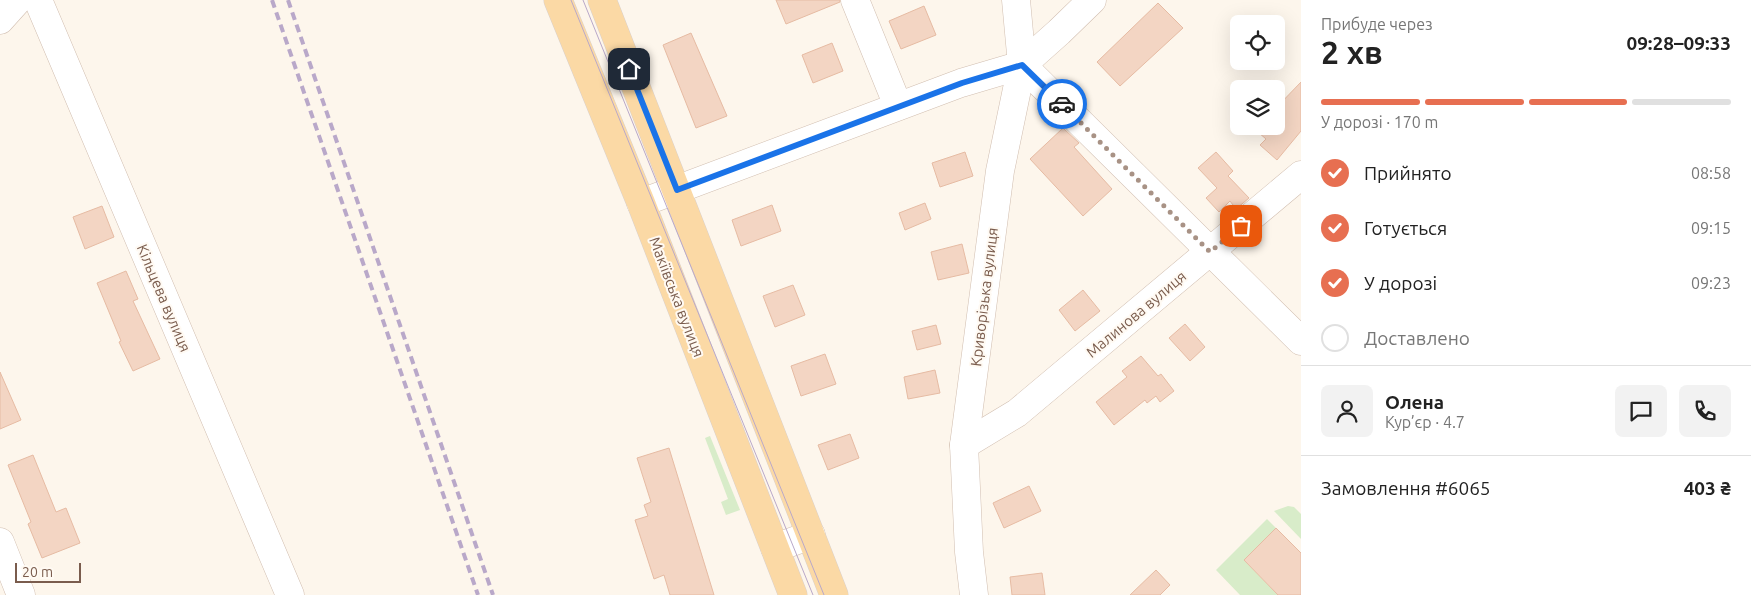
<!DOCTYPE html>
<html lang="uk">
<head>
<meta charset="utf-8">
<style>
  :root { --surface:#fff; --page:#f2f2f2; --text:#222; --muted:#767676; --line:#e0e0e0; --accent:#e76f51 }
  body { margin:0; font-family:Ubuntu,sans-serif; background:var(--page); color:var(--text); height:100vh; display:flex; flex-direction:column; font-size:19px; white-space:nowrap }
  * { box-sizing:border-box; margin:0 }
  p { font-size:16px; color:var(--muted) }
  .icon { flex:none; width:28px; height:28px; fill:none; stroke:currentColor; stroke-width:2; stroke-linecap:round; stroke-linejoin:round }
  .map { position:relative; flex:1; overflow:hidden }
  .sheet { display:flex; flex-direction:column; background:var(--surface); width:450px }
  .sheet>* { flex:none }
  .controls { position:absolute; left:1230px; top:15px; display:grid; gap:10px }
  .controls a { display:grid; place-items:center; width:55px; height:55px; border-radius:8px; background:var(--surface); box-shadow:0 5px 20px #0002; font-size:25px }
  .scale { position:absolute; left:15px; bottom:12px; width:66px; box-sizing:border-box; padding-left:5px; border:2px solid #7a5c4d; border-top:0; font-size:14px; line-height:18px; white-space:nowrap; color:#7a5c4d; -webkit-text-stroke:4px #fffaf3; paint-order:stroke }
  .pin { position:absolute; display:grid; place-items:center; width:42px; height:42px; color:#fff; margin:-21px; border-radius:10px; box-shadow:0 2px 8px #0006 }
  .courier { position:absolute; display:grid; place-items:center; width:50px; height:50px; margin:-25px; border:4px solid #1a73e8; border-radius:50%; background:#fff; color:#222; box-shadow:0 1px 6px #0007 }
  .head em { font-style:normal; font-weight:600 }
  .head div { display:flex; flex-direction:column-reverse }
  .head { display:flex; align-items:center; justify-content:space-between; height:85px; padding:0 20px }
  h1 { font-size:32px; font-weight:600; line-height:38px }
  .bar { display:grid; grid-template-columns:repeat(4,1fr); gap:8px 5px; align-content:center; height:60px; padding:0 20px }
  .bar i { height:6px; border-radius:4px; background:var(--line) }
  .bar .current { background:var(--accent) }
  .bar p { grid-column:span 4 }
  .line { display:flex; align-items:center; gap:12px; padding:0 20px; border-top:1px solid var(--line) }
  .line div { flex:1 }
  .round { display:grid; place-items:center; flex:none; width:52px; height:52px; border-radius:8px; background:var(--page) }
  ol { padding:0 20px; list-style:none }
  li { display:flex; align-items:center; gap:15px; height:55px }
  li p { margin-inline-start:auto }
  li .icon { padding:5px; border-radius:50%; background:var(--accent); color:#fff; stroke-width:4 }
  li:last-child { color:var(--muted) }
  li i { width:28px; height:28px; border:2px solid var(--line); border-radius:50% }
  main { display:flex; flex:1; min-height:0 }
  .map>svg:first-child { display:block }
  .green { fill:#d8ecc9 }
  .building { fill:#f3d5c3; stroke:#e6bba3 }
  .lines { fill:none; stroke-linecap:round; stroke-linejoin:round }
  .minor-casing { stroke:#d1beb0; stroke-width:29 }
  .major-casing { stroke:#dad1cd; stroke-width:29 }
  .minor { stroke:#fff; stroke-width:28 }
  .major { stroke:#fbd9a5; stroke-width:28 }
  .tram { stroke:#b9a8c9; stroke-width:1 }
  .rail { stroke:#b9a8c9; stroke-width:4; stroke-dasharray:8 5; stroke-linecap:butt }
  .done { stroke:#a89285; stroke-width:5; stroke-dasharray:0 9 }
  .route { stroke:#1a73e8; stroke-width:6 }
  .labels { text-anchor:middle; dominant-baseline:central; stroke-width:4; stroke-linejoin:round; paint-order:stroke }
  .street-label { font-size:15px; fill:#7a5c4d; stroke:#fffaf3 }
</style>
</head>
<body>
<main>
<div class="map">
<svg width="1301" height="595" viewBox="0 0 1301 595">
  <rect width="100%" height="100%" fill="#fdf6ec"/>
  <!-- green -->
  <g class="green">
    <path d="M710,436L740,510L726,515L721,502L728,499L705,438Z"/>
    <path d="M1288,506L1294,507L1301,514V539L1274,511Z"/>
    <path d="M1267,519L1276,528L1244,560L1278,595H1240L1216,570Z"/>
  </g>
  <!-- building -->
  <g class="building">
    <path d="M776,0H840V2L786,24Z"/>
    <path d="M1158,3L1183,28L1120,86L1097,62Z"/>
    <path d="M924,6L936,35L901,49L889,21Z"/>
    <path d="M691,33L727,116L696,128L663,45Z"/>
    <path d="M832,43L843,71L813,83L802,55Z"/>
    <path d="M1301,82V131L1277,160L1260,145L1266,139L1251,126H1276V108Z"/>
    <path d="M1063,128L1079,143L1074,147L1112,189L1083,216L1030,159Z"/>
    <path d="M965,152L973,176L940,187L932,163Z"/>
    <path d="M1216,152L1233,171L1228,176L1249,198L1236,209L1230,201L1219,212L1206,198L1217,188L1198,168Z"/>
    <path d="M925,203L931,219L905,230L899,213Z"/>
    <path d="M772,205L781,231L741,246L732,220Z"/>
    <path d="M102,206L114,237L85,249L73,217Z"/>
    <path d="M962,244L969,273L938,280L931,252Z"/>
    <path d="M126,271L138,299L133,301L160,359L133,371L119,342L121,341L97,283Z"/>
    <path d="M793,285L805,315L775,327L763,296Z"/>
    <path d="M1083,290L1100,311L1075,331L1059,310Z"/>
    <path d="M1185,324L1205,347L1190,361L1169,338Z"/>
    <path d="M936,325L941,344L917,350L912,331Z"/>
    <path d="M825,354L836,384L801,396L791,366Z"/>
    <path d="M1141,356L1158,376L1161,374L1174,391L1160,402L1156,396L1147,403L1145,400L1114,425L1096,402L1127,377L1122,371Z"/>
    <path d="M935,370L940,393L908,399L904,377Z"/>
    <path d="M0,372L21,420L0,429Z"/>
    <path d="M850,434L859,458L828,470L818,445Z"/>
    <path d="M669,448L714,595H670L664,575L654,579L635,520L648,516L644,505L651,502L637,458Z"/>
    <path d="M33,455L56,512L66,508L80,543L42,558L28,524L31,522L8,465Z"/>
    <path d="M1029,486L1041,511L1004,528L993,503Z"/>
    <path d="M1276,528L1301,553V595H1278L1244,560Z"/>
    <path d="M1156,570L1170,585L1160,595H1130Z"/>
    <path d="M1042,573L1045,595H1012L1010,577Z"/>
  </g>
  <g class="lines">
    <defs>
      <g id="minor">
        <path d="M38,0L290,595"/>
        <path d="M855,0L898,106"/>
        <path d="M0,20L18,0"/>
        <path d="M1022,65L1301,341"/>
        <path d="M641,203L961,83L1022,65L1059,32L1092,0"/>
        <path d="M964,445L1017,413L1301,175"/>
        <path d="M0,542L21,595"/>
        <path d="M775,548L811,535"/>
        <path d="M974,595L969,552L964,445L1000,171L1022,65L1016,0"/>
      </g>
      <g id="major">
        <path d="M558,0L641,203L793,595"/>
        <path d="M602,0L834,595"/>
      </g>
    </defs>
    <!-- minor casing -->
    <use href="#minor" class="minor-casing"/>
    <!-- major casing -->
    <use href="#major" class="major-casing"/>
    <!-- minor -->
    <use href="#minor" class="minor"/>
    <!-- major -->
    <use href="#major" class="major"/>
    <!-- tram -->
    <g class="tram">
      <path d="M571,0L813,595"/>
      <path d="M583,0L824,595"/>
    </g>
    <!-- rail -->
    <g class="rail">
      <path d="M272,0L478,595"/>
      <path d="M288,0L493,595"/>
    </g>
  </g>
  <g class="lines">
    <!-- done -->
    <path class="done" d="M1062,104L1210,252L1241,226"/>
    <!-- route -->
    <path class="route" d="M629,69L677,190L962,83L1022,65L1062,104"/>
  </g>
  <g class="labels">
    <!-- street labels -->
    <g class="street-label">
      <text transform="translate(677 297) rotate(69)">Макіївська вулиця</text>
      <text transform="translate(984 297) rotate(-83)">Криворізька вулиця</text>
      <text transform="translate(164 298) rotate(67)">Кільцева вулиця</text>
      <text transform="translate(1136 314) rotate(-40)">Малинова вулиця</text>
    </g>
  </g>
</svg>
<div class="controls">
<a><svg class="icon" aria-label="locate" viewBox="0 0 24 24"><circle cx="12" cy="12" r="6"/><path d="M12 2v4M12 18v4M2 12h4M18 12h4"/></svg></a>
<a><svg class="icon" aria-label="layers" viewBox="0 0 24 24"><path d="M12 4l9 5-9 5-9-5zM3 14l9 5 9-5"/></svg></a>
</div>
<div class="scale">20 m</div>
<div class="pin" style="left:1241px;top:226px;background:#ea580c"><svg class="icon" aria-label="bag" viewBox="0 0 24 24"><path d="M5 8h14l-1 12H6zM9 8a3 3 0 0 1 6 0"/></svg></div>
<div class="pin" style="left:629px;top:69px;background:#1f2937"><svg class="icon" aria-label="home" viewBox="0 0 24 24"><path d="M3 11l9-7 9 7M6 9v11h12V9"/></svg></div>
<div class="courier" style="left:1062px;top:104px"><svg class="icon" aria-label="car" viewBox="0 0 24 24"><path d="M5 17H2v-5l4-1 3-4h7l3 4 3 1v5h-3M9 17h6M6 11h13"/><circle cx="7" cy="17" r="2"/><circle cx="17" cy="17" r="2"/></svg></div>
</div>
<section class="sheet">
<div class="head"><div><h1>2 хв</h1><p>Прибуде через</p></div><em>09:28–09:33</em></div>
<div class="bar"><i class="current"></i><i class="current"></i><i class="current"></i><i></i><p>У дорозі · 170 m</p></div>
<ol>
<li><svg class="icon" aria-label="check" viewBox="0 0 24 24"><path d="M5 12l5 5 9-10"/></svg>Прийнято<p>08:58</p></li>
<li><svg class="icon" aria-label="check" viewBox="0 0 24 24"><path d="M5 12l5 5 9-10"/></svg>Готується<p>09:15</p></li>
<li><svg class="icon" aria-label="check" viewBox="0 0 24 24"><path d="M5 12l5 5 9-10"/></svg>У дорозі<p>09:23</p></li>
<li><i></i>Доставлено</li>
</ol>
<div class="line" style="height:90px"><a class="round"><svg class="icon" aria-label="person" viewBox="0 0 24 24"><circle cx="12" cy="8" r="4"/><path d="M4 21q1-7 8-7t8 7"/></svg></a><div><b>Олена</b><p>Кур’єр · 4.7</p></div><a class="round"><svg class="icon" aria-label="chat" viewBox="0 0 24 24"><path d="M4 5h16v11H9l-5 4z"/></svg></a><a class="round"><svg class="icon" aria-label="phone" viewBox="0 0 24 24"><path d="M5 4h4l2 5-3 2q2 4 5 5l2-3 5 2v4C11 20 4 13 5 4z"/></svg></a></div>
<div class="line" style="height:65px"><div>Замовлення #6065</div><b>403 ₴</b></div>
</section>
</main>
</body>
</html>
